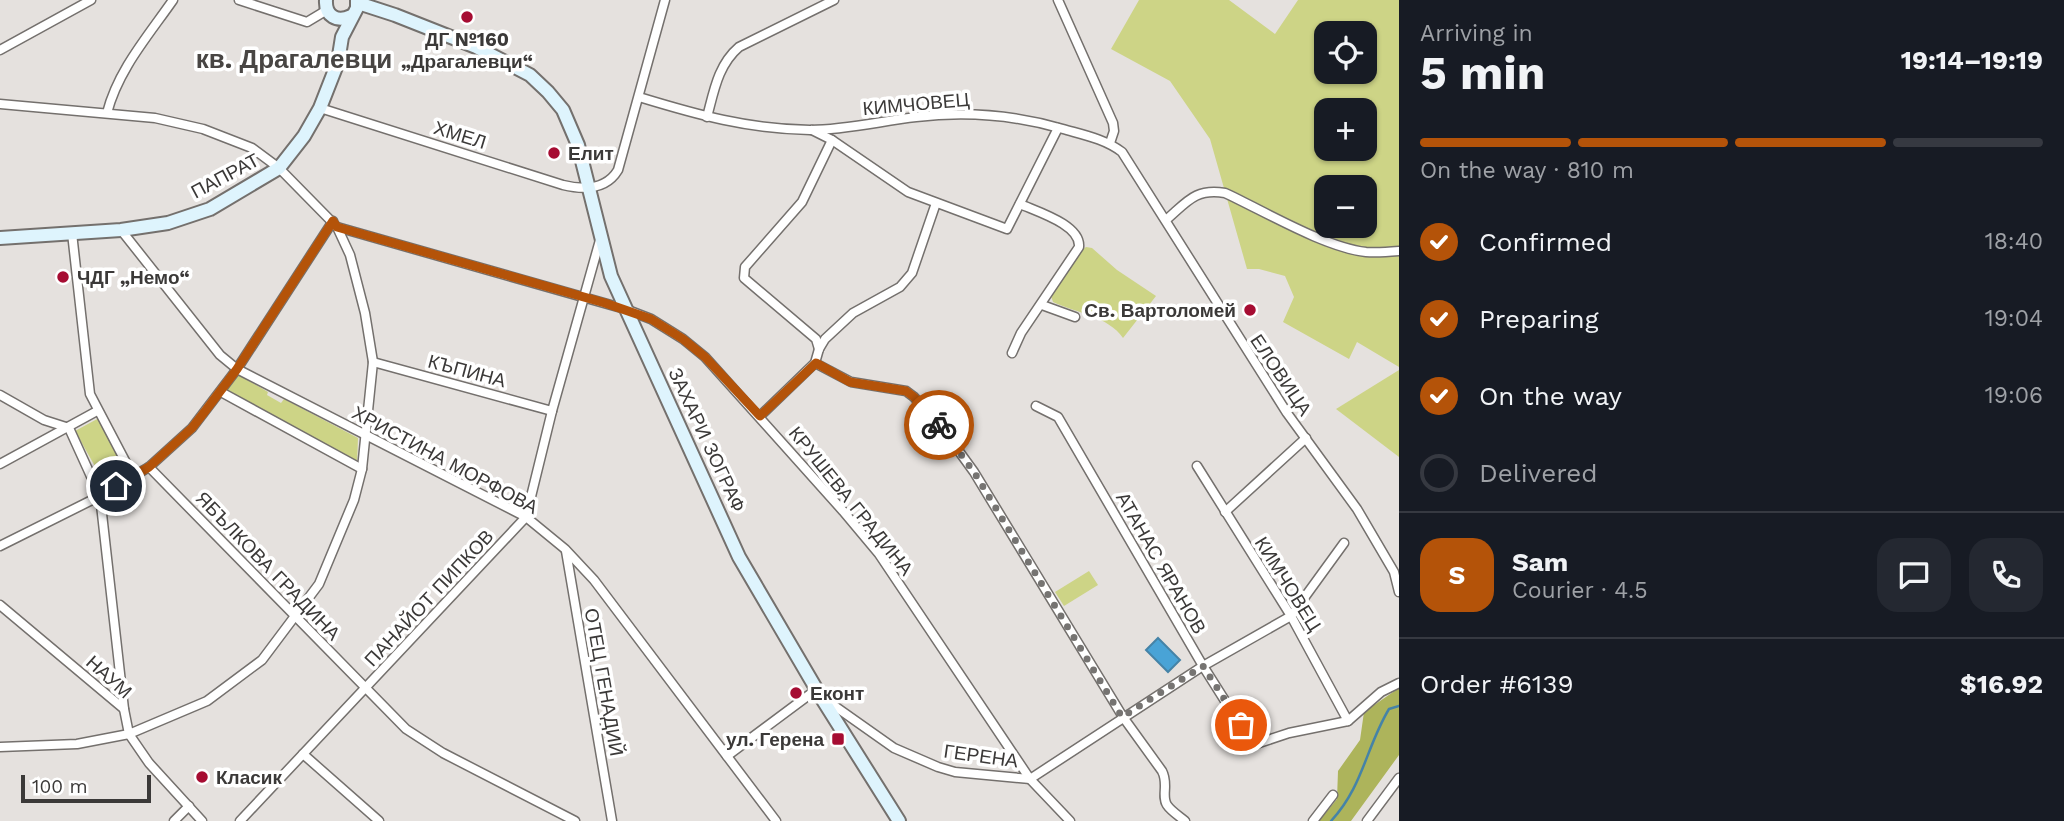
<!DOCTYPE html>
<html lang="en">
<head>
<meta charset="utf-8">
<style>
  :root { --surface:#171b24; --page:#242831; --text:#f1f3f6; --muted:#9ea1a6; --line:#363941; --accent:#b45309 }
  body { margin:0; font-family:"Work Sans",sans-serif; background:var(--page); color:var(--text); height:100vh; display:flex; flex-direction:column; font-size:26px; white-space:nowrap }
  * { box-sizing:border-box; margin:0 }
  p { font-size:23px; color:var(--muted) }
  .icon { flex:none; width:38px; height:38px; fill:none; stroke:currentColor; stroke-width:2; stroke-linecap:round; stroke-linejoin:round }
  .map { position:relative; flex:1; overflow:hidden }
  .panel { display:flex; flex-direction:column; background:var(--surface); width:665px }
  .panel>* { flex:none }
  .tools { position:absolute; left:1314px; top:21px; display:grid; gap:14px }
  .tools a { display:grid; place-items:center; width:63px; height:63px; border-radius:14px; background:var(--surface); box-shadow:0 2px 5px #0004; font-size:35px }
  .scale { position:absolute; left:21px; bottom:18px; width:130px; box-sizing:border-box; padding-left:7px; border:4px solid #3b3938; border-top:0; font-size:19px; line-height:24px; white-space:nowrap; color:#3b3938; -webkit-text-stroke:5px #fff; paint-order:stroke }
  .pin { position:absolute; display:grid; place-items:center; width:60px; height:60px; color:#fff; margin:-30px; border:4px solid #fff; border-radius:50%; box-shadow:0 2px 7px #0007 }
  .courier { position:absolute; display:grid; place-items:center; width:70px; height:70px; margin:-35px; border:5px solid #b45309; border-radius:50%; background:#fff; color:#222; box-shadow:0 2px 9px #0007 }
  .overview em { font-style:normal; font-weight:700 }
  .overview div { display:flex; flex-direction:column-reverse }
  .overview { display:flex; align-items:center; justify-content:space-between; height:119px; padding:0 21px }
  h1 { font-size:46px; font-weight:700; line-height:52px }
  .bar { display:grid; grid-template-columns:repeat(4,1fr); gap:10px 7px; align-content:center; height:84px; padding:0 21px }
  .bar i { height:9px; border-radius:5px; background:var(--line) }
  .bar .active { background:var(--accent) }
  .bar p { grid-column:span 4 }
  .line { display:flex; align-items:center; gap:18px; padding:0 21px; border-top:2px solid var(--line) }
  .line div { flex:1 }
  .round { display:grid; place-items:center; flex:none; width:74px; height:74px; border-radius:21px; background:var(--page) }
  ol { padding:0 21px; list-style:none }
  li { display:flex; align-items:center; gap:21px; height:77px }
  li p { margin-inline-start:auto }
  li .icon { padding:7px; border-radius:50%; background:var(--accent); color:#fff; stroke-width:4 }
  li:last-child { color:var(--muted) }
  li i { width:38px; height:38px; border:4px solid var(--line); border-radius:50% }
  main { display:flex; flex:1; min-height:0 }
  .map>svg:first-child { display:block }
  .green { fill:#cdd486; fill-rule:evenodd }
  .forest { fill:#adb45b }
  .water { fill:#49a3d6; stroke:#4583a7; stroke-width:2 }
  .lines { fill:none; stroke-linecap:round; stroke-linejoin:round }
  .stream { stroke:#4583a7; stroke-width:2.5 }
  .street-casing { stroke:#74706d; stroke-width:11 }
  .secondary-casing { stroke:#74706d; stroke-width:16 }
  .street { stroke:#fff; stroke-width:8 }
  .secondary { stroke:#def4fd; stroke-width:12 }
  .done { stroke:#767472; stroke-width:7; stroke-dasharray:0 12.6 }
  .route { stroke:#b45309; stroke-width:9 }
  .poi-dot { fill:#a60c32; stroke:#fff; stroke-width:2.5 }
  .labels { text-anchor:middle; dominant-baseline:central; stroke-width:7; stroke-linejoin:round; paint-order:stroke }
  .poi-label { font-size:19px; font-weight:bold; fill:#3b3938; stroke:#fff; text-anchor:start }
  .street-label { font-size:19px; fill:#3b3938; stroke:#fff }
  .district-label { font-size:26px; font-weight:bold; fill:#484543; stroke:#fff }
</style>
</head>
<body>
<main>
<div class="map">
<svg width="1399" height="821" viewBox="0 0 1399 821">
  <rect width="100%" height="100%" fill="#e5e1de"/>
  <!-- green -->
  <g class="green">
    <path d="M1139,0H1229L1275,34L1298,0H1399V367L1357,342L1349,359L1283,322L1294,297L1285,276L1259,269H1247L1210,139L1170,81L1111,49ZM1326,33H1365V72H1326ZM1326,110H1365V149H1326ZM1326,187H1365V226H1326Z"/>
    <path d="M1086,247L1092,248L1117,270L1156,296L1123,338C1108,316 1076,313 1053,302L1051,296L1081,251Z"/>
    <path d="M1399,370V457L1336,409Z"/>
    <path d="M237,374L268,392L267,395L281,403L284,399L358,438L357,464L224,392Z"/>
    <path d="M99,418L129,471L105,484L75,431Z"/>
    <path d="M1089,571L1098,585L1064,606L1055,592Z"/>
  </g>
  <!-- forest -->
  <path class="forest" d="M1399,688V755L1351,821H1319L1337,799L1338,771L1360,740L1364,712Z"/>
  <!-- water -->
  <path class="water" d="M1158,638L1180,660L1168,672L1146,650Z"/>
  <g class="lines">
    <!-- stream -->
    <path class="stream" d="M1331,821C1363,787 1366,747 1389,709L1399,706"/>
    <defs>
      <g id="street">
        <path d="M239,0L307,22L327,10"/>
        <path d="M1058,0L1113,123L1114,131L1110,143"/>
        <path d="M0,50L91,0"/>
        <path d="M639,97C698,115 748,129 810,130C846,130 881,121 916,117C966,111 1015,115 1063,129C1084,135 1105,139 1122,152L1287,413L1357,509L1394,572L1399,592"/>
        <path d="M0,104L155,118L203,129L252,148L279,168L337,227L350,255L365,313L373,362L362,469L354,500L319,584L262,660L207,701L129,734L77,744L0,747"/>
        <path d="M320,108L563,185C584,190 606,190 618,170L665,0"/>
        <path d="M107,113C118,70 148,36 173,0"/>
        <path d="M707,117C714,91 718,65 739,47L834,0"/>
        <path d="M812,130L832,140L908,192L1007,229L1058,128"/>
        <path d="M1166,220C1187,202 1195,188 1225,193C1266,212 1324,247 1366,252C1377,253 1388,252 1399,251"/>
        <path d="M337,227L625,309L651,319L683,339L705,357L843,511L879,554L1030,779L1070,821"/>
        <path d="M121,230L220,355L237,369L526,517L565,549L594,580L776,821"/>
        <path d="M72,233L90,394L133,476"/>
        <path d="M1042,305L1075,317"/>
        <path d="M819,349L816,339L744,278L745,267L802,202L832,140"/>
        <path d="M1012,353L1021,333L1079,247C1081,225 1038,212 1020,204"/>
        <path d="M373,362L552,411"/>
        <path d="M815,363L851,382L906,391L914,397L945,432L974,472L1123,717L1162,771C1169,784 1161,796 1167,805C1171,811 1179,816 1185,821"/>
        <path d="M221,392L362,469"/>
        <path d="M0,395L44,420L69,428L100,496L124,709"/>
        <path d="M1036,406L1058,417L1203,666L1253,745L1289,733L1348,721L1381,692L1399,683"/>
        <path d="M760,416L815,363L819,349L825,339L853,313L900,287L912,273L936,203"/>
        <path d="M0,464L97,411"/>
        <path d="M1197,466L1291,616L1348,721"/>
        <path d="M149,467L406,729L443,753L575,821"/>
        <path d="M1225,512L1306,438"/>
        <path d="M0,546L100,496L149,467L192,428L237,369L333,221"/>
        <path d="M566,551L612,821"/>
        <path d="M0,605L124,709L129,734L149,763L202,821"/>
        <path d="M826,700L894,748L938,767L955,772L1030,779L1203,666L1291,616L1344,543"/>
        <path d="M303,754L379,821"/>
        <path d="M727,756L817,689"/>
        <path d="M174,821L189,806"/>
        <path d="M240,821L526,517L552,411L600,240"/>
        <path d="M1313,821L1333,795"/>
        <path d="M1367,821L1399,778"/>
      </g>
      <g id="secondary">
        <path d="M326,0C325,16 337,23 351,16"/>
        <path d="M358,3L395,15L476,47L530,75L548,92L563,110L578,145L611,276L739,557L821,697L899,821"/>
        <path d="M0,238L121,230L168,223L210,209L279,168L304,136L320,108L338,62L342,37L357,8V0"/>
      </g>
    </defs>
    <!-- street casing -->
    <use href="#street" class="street-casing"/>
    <!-- secondary casing -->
    <use href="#secondary" class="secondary-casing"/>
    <!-- street -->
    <use href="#street" class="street"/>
    <!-- secondary -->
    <use href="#secondary" class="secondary"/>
  </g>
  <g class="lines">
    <!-- done -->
    <path class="done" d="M939,425L974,472L1122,717L1203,666L1241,725"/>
    <!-- route -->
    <path class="route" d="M116,486L149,467L192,428L206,410L237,369L333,221L337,227L605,303L651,319L683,339L705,357L760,416L816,363L850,382L906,391L914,397L939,425"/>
  </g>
  <!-- markers -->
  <g class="poi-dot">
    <circle cx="467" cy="17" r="7"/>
    <circle cx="554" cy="153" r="7"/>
    <circle cx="63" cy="277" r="7"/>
    <circle cx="1250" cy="310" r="7"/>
    <circle cx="796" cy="693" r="7"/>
    <rect x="831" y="732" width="14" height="14" rx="3.5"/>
    <circle cx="202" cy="777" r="7"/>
  </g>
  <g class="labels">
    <!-- poi labels -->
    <g class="poi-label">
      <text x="467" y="39" text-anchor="middle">ДГ №160<tspan x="467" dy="22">„Драгалевци“</tspan></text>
      <text x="568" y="153">Елит</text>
      <text x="77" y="277">ЧДГ „Немо“</text>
      <text x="1236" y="310" text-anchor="end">Св. Вартоломей</text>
      <text x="810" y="693">Еконт</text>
      <text x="824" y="739" text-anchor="end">ул. Герена</text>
      <text x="216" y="777">Класик</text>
    </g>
    <!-- street labels -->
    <g class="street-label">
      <text transform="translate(916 104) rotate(-5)">КИМЧОВЕЦ</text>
      <text transform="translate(460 135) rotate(17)">ХМЕЛ</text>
      <text transform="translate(225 176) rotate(-28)">ПАПРАТ</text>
      <text transform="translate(467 371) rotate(15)">КЪПИНА</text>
      <text transform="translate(1281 375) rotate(56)">ЕЛОВИЦА</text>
      <text transform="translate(707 440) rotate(65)">ЗАХАРИ ЗОГРАФ</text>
      <text transform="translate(445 460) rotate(28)">ХРИСТИНА МОРФОВА</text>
      <text transform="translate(851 501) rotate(51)">КРУШЕВА ГРАДИНА</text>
      <text transform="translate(1161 563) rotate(60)">АТАНАС ЯРАНОВ</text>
      <text transform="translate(268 566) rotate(46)">ЯБЪЛКОВА ГРАДИНА</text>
      <text transform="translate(1288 584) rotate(58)">КИМЧОВЕЦ</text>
      <text transform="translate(429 598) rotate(-47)">ПАНАЙОТ ПИПКОВ</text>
      <text transform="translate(109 677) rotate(42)">НАУМ</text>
      <text transform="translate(604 682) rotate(80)">ОТЕЦ ГЕНАДИЙ</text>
      <text transform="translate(981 756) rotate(8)">ГЕРЕНА</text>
    </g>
    <!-- district labels -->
    <g class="district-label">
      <text x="294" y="59">кв. Драгалевци</text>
    </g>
  </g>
</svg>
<div class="tools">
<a><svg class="icon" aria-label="locate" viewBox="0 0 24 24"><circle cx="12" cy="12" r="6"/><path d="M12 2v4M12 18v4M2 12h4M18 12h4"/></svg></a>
<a>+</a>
<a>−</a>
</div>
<div class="scale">100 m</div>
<div class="pin" style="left:1241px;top:725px;background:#ea580c"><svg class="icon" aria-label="bag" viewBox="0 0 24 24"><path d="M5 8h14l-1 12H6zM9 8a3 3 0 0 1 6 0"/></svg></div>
<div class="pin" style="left:116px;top:486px;background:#1f2937"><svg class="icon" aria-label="home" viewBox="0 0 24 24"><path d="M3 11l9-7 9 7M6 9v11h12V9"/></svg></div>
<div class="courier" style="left:939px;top:425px"><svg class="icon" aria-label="bike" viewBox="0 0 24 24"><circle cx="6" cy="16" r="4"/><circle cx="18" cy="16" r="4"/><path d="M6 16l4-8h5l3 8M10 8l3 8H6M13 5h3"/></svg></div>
</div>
<section class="panel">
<div class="overview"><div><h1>5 min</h1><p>Arriving in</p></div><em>19:14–19:19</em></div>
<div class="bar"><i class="active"></i><i class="active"></i><i class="active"></i><i></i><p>On the way · 810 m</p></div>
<ol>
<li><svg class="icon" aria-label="check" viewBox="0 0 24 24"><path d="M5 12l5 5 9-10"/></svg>Confirmed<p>18:40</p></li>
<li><svg class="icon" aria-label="check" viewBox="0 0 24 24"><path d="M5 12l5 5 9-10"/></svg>Preparing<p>19:04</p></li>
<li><svg class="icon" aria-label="check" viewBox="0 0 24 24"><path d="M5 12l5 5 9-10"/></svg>On the way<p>19:06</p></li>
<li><i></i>Delivered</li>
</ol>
<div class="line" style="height:126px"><b class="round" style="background:var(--accent);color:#fff">S</b><div><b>Sam</b><p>Courier · 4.5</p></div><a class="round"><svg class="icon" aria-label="chat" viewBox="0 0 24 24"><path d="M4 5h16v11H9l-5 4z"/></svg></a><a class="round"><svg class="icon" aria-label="phone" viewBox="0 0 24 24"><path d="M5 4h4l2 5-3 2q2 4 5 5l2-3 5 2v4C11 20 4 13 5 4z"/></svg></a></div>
<div class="line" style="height:91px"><div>Order #6139</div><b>$16.92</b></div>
</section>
</main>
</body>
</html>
